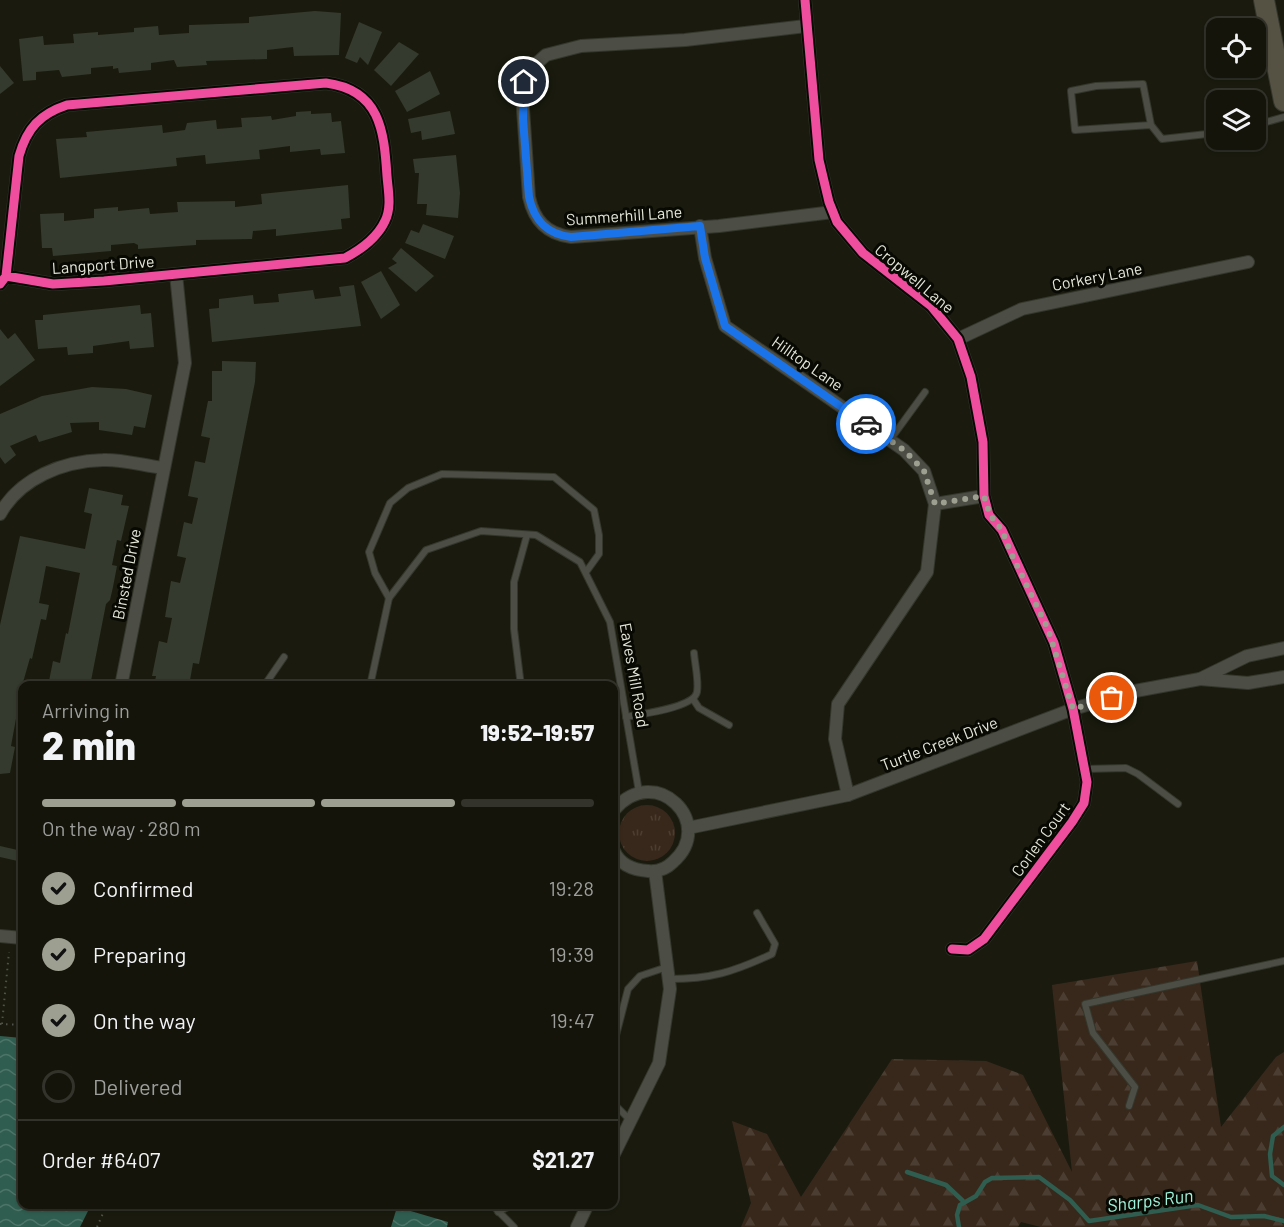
<!DOCTYPE html>
<html lang="en">
<head>
<meta charset="utf-8">
<style>
  :root { --surface:#14140a; --page:#1d1d13; --text:#f1f3f6; --muted:#9d9e9c; --line:#33332b; --accent:#9d9f91 }
  body { margin:0; font-family:Barlow,sans-serif; background:var(--page); color:var(--text); height:100vh; display:flex; flex-direction:column; font-size:22px; white-space:nowrap }
  * { box-sizing:border-box; margin:0 }
  p { font-size:20px; color:var(--muted) }
  .icon { flex:none; width:33px; height:33px; fill:none; stroke:currentColor; stroke-width:2; stroke-linecap:round; stroke-linejoin:round }
  .map { position:relative; flex:1; overflow:hidden }
  .drawer { position:absolute; left:18px; top:681px; width:600px; height:528px; display:flex; flex-direction:column; background:var(--surface); border-radius:12px; box-shadow:0 2px 4px #0004,0 0 0 2px var(--line) }
  .drawer>* { flex:none }
  .buttons { position:absolute; left:1206px; top:18px; display:grid; gap:12px }
  .buttons a { display:grid; place-items:center; width:60px; height:60px; border-radius:12px; background:var(--surface); box-shadow:0 2px 4px #0004,0 0 0 2px var(--line); font-size:30px }
  .pin { position:absolute; display:grid; place-items:center; width:51px; height:51px; color:#fff; margin:-26px; border:3px solid #fff; border-radius:50%; box-shadow:0 2px 6px #0007 }
  .courier { position:absolute; display:grid; place-items:center; width:60px; height:60px; margin:-30px; border:4px solid #1a73e8; border-radius:50%; background:#fff; color:#222; box-shadow:0 2px 8px #0007 }
  .headline em { font-style:normal; font-weight:800 }
  .headline div { display:flex; flex-direction:column-reverse }
  .headline { display:flex; align-items:center; justify-content:space-between; height:102px; padding:0 24px }
  h1 { font-size:39px; font-weight:800; line-height:45px }
  .bar { display:grid; grid-template-columns:repeat(4,1fr); gap:9px 6px; align-content:center; height:72px; padding:0 24px }
  .bar i { height:8px; border-radius:4px; background:var(--line) }
  .bar .on { background:var(--accent) }
  .bar p { grid-column:span 4 }
  .line { display:flex; align-items:center; gap:15px; padding:0 24px; border-top:2px solid var(--line) }
  .line div { flex:1 }
  ol { padding:0 24px; list-style:none }
  li { display:flex; align-items:center; gap:18px; height:66px }
  li p { margin-inline-start:auto }
  li .icon { padding:6px; border-radius:50%; background:var(--accent); color:#111; stroke-width:4 }
  li:last-child { color:var(--muted) }
  li i { width:33px; height:33px; border:3px solid var(--line); border-radius:50% }
  .map>svg:first-child { display:block }
  .grass { fill:url(#grass-tufts) }
  .forest { fill:url(#forest-firs) }
  .water { fill:url(#water-waves) }
  .lines { fill:none; stroke-linecap:round; stroke-linejoin:round }
  .stream { stroke:#2f5d4f; stroke-width:4.5 }
  .building { fill:#343a2e }
  .service-casing { stroke:#35372d; stroke-width:8 }
  .minor-casing { stroke:#35372d; stroke-width:14 }
  .primary-casing { stroke:#35372d; stroke-width:22 }
  .path { stroke:#51524a; stroke-width:2; stroke-dasharray:1.5 4.5; stroke-linecap:butt }
  .service { stroke:#4c4e45; stroke-width:6 }
  .minor { stroke:#4c4e45; stroke-width:12 }
  .primary { stroke:#555244; stroke-width:20 }
  .cycleway-casing { stroke:#080903; stroke-width:13 }
  .cycleway { stroke:#ef4d9e; stroke-width:9 }
  .done { stroke:#9d9f91; stroke-width:6; stroke-dasharray:0 10.8 }
  .route { stroke:#1a73e8; stroke-width:8 }
  .labels { text-anchor:middle; dominant-baseline:central; stroke-width:6; stroke-linejoin:round; paint-order:stroke }
  .street-label { font-size:16px; fill:#e4e6d8; stroke:#080903 }
  .water-label { font-size:18px; font-style:italic; fill:#9ff3da; stroke:#080903 }
</style>
</head>
<body>
<div class="map">
<svg width="1284" height="1227" viewBox="0 0 1284 1227">
  <defs>
    <pattern id="grass-tufts" width="24" height="20" patternUnits="userSpaceOnUse" patternTransform="scale(1.5)"><rect width="24" height="20" fill="#38281b"/><path d="M3 7l-1-3M5 7V3M7 7l1-3M15 17l-1-3M17 17v-4M19 17l1-3" fill="none" stroke="#4b3d31"/></pattern>
    <pattern id="forest-firs" width="22" height="20" patternUnits="userSpaceOnUse" patternTransform="scale(1.5)"><rect width="22" height="20" fill="#38281b"/><path d="M5 1l3.5 6h-7zM16 11l3.5 6h-7z" fill="#4b3d31"/></pattern>
    <pattern id="water-waves" width="16" height="10" patternUnits="userSpaceOnUse" patternTransform="scale(1.5)"><rect width="16" height="10" fill="#2f5d4f"/><path d="M0 5q4-4 8 0t8 0" fill="none" stroke="#4d7468"/></pattern>
  </defs>
  <rect width="100%" height="100%" fill="#1a1b0e"/>
  <!-- grass -->
  <circle class="grass" cx="647" cy="833" r="28"/>
  <!-- forest -->
  <path class="forest" d="M1197,961L1221,1127L1276,1057L1284,1052V1227H1041L1021,1222L1018,1227H741L751,1203L732,1121L767,1134L801,1197L892,1059L986,1061L1023,1075L1072,1172L1052,985Z"/>
  <!-- water -->
  <g class="water">
    <path d="M0,1036L22,1038V1204L91,1205L80,1227H0Z"/>
    <path d="M397,1207L448,1222L447,1227H391Z"/>
  </g>
  <g class="lines">
    <!-- stream -->
    <g class="stream">
      <path d="M1284,1127L1273,1136L1270,1154L1272,1176L1284,1185"/>
      <path d="M907,1172L946,1185L963,1201"/>
      <path d="M959,1227L957,1215L960,1205L976,1196L985,1182L992,1178L1039,1177L1070,1200L1089,1221L1198,1205L1231,1217L1264,1216L1284,1221"/>
    </g>
  </g>
  <!-- building -->
  <g class="building">
    <path d="M315,11L341,13L339,55L294,56L293,47L267,50V59L206,61L207,65L177,67L174,60L151,63V70L119,73L118,68L113,69V66L91,68V74L62,77L59,70L36,72V80L23,81L19,39L43,36L44,45L74,43L73,34L98,32V35L134,32V28L158,26L159,35L189,33V25L249,23V17Z"/>
    <path d="M359,22L382,32L368,65L360,57L357,63L345,58Z"/>
    <path d="M399,42L419,54L391,86L374,70Z"/>
    <path d="M0,66L14,83L0,94Z"/>
    <path d="M430,71L440,94L407,112L395,91Z"/>
    <path d="M311,111V114L331,113L332,122L341,121L345,153L321,155L320,149L290,152V146L259,150L260,159L206,164L205,155L176,158L177,166L60,178L56,139L87,137L86,132L162,125L163,133L185,130L187,123L216,120L217,129L242,127L241,118L271,116L272,120L296,116V112Z"/>
    <path d="M450,111L455,134L422,140L421,131L411,133L408,119Z"/>
    <path d="M456,155L460,193L458,218L426,215L427,204H417L419,173H415L413,159Z"/>
    <path d="M348,185L350,218L341,219L342,229L276,236V229L253,231L252,239L196,240V245L138,249V245L134,243L111,245V251L53,256L52,248H42L40,214L64,213V221L94,218V209L118,207V211L149,208L150,214L178,212L177,202L235,201V207L262,204L261,194Z"/>
    <path d="M423,224L454,236L445,259L405,243L411,230L419,233Z"/>
    <path d="M401,248L434,276L416,292L388,268L397,263L392,259Z"/>
    <path d="M381,271L400,305L381,319L361,282Z"/>
    <path d="M354,285L361,326L212,342L209,309L219,308V299L253,295L254,304L279,302L278,294L313,290L315,299L341,296L339,287Z"/>
    <path d="M140,305L141,314L151,313L154,347L130,349L129,341L93,346V353L68,355L67,347L38,349L35,320H43V315Z"/>
    <path d="M0,329L8,339L15,333L35,360L0,386Z"/>
    <path d="M222,361L256,362L255,382L199,664L193,663L189,686H154L156,676H152L159,641L167,643L172,618L165,617L171,581L180,583L186,558L177,556L184,522L192,524L198,498L188,496L195,461L205,463L210,438L201,436L208,401H212V371H222Z"/>
    <path d="M92,387L126,389L152,395L145,428L134,426L132,435L99,430V422L70,423L72,432L39,442L36,435L10,446L16,455L5,464L0,457V414L42,396Z"/>
    <path d="M89,488L123,495L121,505L129,506L121,541L117,540L112,565L117,566L113,587L110,600L106,604L90,686H48L53,661L60,663L66,633L68,634L80,573L46,566L39,603L49,605L46,620L41,619L32,659L30,658L22,686L11,746L15,747L10,773L0,774V625L20,536L85,549L92,514L84,512Z"/>
    <path d="M0,846L22,851V862L0,857Z"/>
  </g>
  <g class="lines">
    <defs>
      <g id="service">
        <path d="M1151,125L1075,130L1071,91L1096,86L1143,84L1151,125L1162,139L1216,133"/>
        <path d="M1256,125L1284,117"/>
        <path d="M890,440L925,392"/>
        <path d="M389,598L375,573L369,552L390,503L408,488L442,474L554,477L594,510L599,535V554L586,572"/>
        <path d="M264,686L284,657"/>
        <path d="M370,686L389,598L426,550L481,531L536,535L580,562L610,622L639,792"/>
        <path d="M521,686L514,629V582L527,535"/>
        <path d="M693,699L699,708L729,725"/>
        <path d="M626,717C640,714 694,708 697,692C699,681 695,665 694,653"/>
        <path d="M1085,769L1126,768L1138,774L1178,804"/>
        <path d="M669,979C711,979 733,972 772,954L775,944L757,913"/>
        <path d="M614,1043L628,989L640,976L667,967"/>
        <path d="M614,1104L630,1120"/>
        <path d="M1129,1106L1135,1087L1093,1033L1085,1004L1284,961"/>
        <path d="M491,1204L514,1227"/>
        <path d="M498,1212L514,1204"/>
      </g>
      <g id="minor">
        <path d="M805,0L819,160L829,202L837,222L863,253L931,306L958,339L971,377L983,442L984,496L989,515L1002,530L1054,643L1073,709L1087,782L1084,803L1072,822L984,939L968,950L952,949"/>
        <path d="M806,26L685,40L581,46L546,55L528,71L522,94L529,197C534,220 546,234 571,237L719,226L833,212"/>
        <path d="M700,226L705,258L725,326L904,450L924,471L935,504L927,572L838,704L835,739L848,795"/>
        <path d="M0,284L6,276L53,284L104,281L345,258C362,249 377,238 385,221C392,207 388,190 387,176C384,130 380,90 326,83L67,105C40,114 27,128 19,156L6,276"/>
        <path d="M958,339L1022,309L1248,262"/>
        <path d="M935,504L984,496"/>
        <path d="M0,514C20,478 63,461 103,460C122,459 144,466 164,468"/>
        <path d="M1284,648L1247,656L1200,679L1248,683L1284,677"/>
        <path d="M121,686L185,363L176,274"/>
        <path d="M614,810C656,761 717,824 673,862C666,869 657,872 648,871C634,870 620,865 614,851"/>
        <path d="M688,828L848,795L1073,709L1135,691L1200,679"/>
        <path d="M0,936L22,938"/>
        <path d="M614,1154L659,1063L670,989L655,871"/>
        <path d="M577,1227L588,1204"/>
      </g>
      <path id="primary" d="M1264,0L1284,101"/>
    </defs>
    <!-- service casing -->
    <use href="#service" class="service-casing"/>
    <!-- minor casing -->
    <use href="#minor" class="minor-casing"/>
    <!-- primary casing -->
    <use href="#primary" class="primary-casing"/>
    <!-- path -->
    <g class="path">
      <path d="M0,1024L22,1025"/>
      <path d="M2,1024L9,952"/>
      <path d="M97,1227L107,1204"/>
    </g>
    <!-- service -->
    <use href="#service" class="service"/>
    <!-- minor -->
    <use href="#minor" class="minor"/>
    <!-- primary -->
    <use href="#primary" class="primary"/>
    <defs>
      <g id="cycleway">
        <path d="M805,0L819,160L829,202L837,222L863,253L931,306L958,339L971,377L983,442L984,496L989,515L1002,530L1054,643L1073,709L1087,782L1084,803L1072,822L984,939L968,950L952,949"/>
        <path d="M0,284L6,276L53,284L104,281L345,258C362,249 377,238 385,221C392,207 388,190 387,176C384,130 380,90 326,83L67,105C40,114 27,128 19,156L6,276"/>
      </g>
    </defs>
    <!-- cycleway casing -->
    <use href="#cycleway" class="cycleway-casing"/>
    <!-- cycleway -->
    <use href="#cycleway" class="cycleway"/>
  </g>
  <g class="lines">
    <!-- done -->
    <path class="done" d="M866,424L904,450L924,471L935,504L984,496L990,515L1002,530L1010,551L1048,629L1073,709L1112,698"/>
    <!-- route -->
    <path class="route" d="M524,82L523,119L529,197C534,220 546,234 571,237L700,226L705,258L725,326L866,424"/>
  </g>
  <g class="labels">
    <!-- street labels -->
    <g class="street-label">
      <text transform="translate(624 215) rotate(-4)">Summerhill Lane</text>
      <text transform="translate(103 264) rotate(-4)">Langport Drive</text>
      <text transform="translate(1097 276) rotate(-11)">Corkery Lane</text>
      <text transform="translate(915 278) rotate(40)">Cropwell Lane</text>
      <text transform="translate(808 363) rotate(35)">Hilltop Lane</text>
      <text transform="translate(126 574) rotate(-79)">Binsted Drive</text>
      <text transform="translate(635 675) rotate(80)">Eaves Mill Road</text>
      <text transform="translate(939 743) rotate(-21)">Turtle Creek Drive</text>
      <text transform="translate(1040 839) rotate(-54)">Corlen Court</text>
    </g>
    <!-- water labels -->
    <g class="water-label">
      <text transform="translate(1150 1200) rotate(-7)">Sharps Run</text>
    </g>
  </g>
</svg>
<div class="buttons">
<a><svg class="icon" aria-label="locate" viewBox="0 0 24 24"><circle cx="12" cy="12" r="6"/><path d="M12 2v4M12 18v4M2 12h4M18 12h4"/></svg></a>
<a><svg class="icon" aria-label="layers" viewBox="0 0 24 24"><path d="M12 4l9 5-9 5-9-5zM3 14l9 5 9-5"/></svg></a>
</div>
<div class="pin" style="left:1112px;top:698px;background:#ea580c"><svg class="icon" aria-label="bag" viewBox="0 0 24 24"><path d="M5 8h14l-1 12H6zM9 8a3 3 0 0 1 6 0"/></svg></div>
<div class="pin" style="left:524px;top:82px;background:#1f2937"><svg class="icon" aria-label="home" viewBox="0 0 24 24"><path d="M3 11l9-7 9 7M6 9v11h12V9"/></svg></div>
<div class="courier" style="left:866px;top:424px"><svg class="icon" aria-label="car" viewBox="0 0 24 24"><path d="M5 17H2v-5l4-1 3-4h7l3 4 3 1v5h-3M9 17h6M6 11h13"/><circle cx="7" cy="17" r="2"/><circle cx="17" cy="17" r="2"/></svg></div>
<section class="drawer">
<div class="headline"><div><h1>2 min</h1><p>Arriving in</p></div><em>19:52–19:57</em></div>
<div class="bar"><i class="on"></i><i class="on"></i><i class="on"></i><i></i><p>On the way · 280 m</p></div>
<ol>
<li><svg class="icon" aria-label="check" viewBox="0 0 24 24"><path d="M5 12l5 5 9-10"/></svg>Confirmed<p>19:28</p></li>
<li><svg class="icon" aria-label="check" viewBox="0 0 24 24"><path d="M5 12l5 5 9-10"/></svg>Preparing<p>19:39</p></li>
<li><svg class="icon" aria-label="check" viewBox="0 0 24 24"><path d="M5 12l5 5 9-10"/></svg>On the way<p>19:47</p></li>
<li><i></i>Delivered</li>
</ol>
<div class="line" style="height:78px"><div>Order #6407</div><b>$21.27</b></div>
</section>
</div>
</body>
</html>
